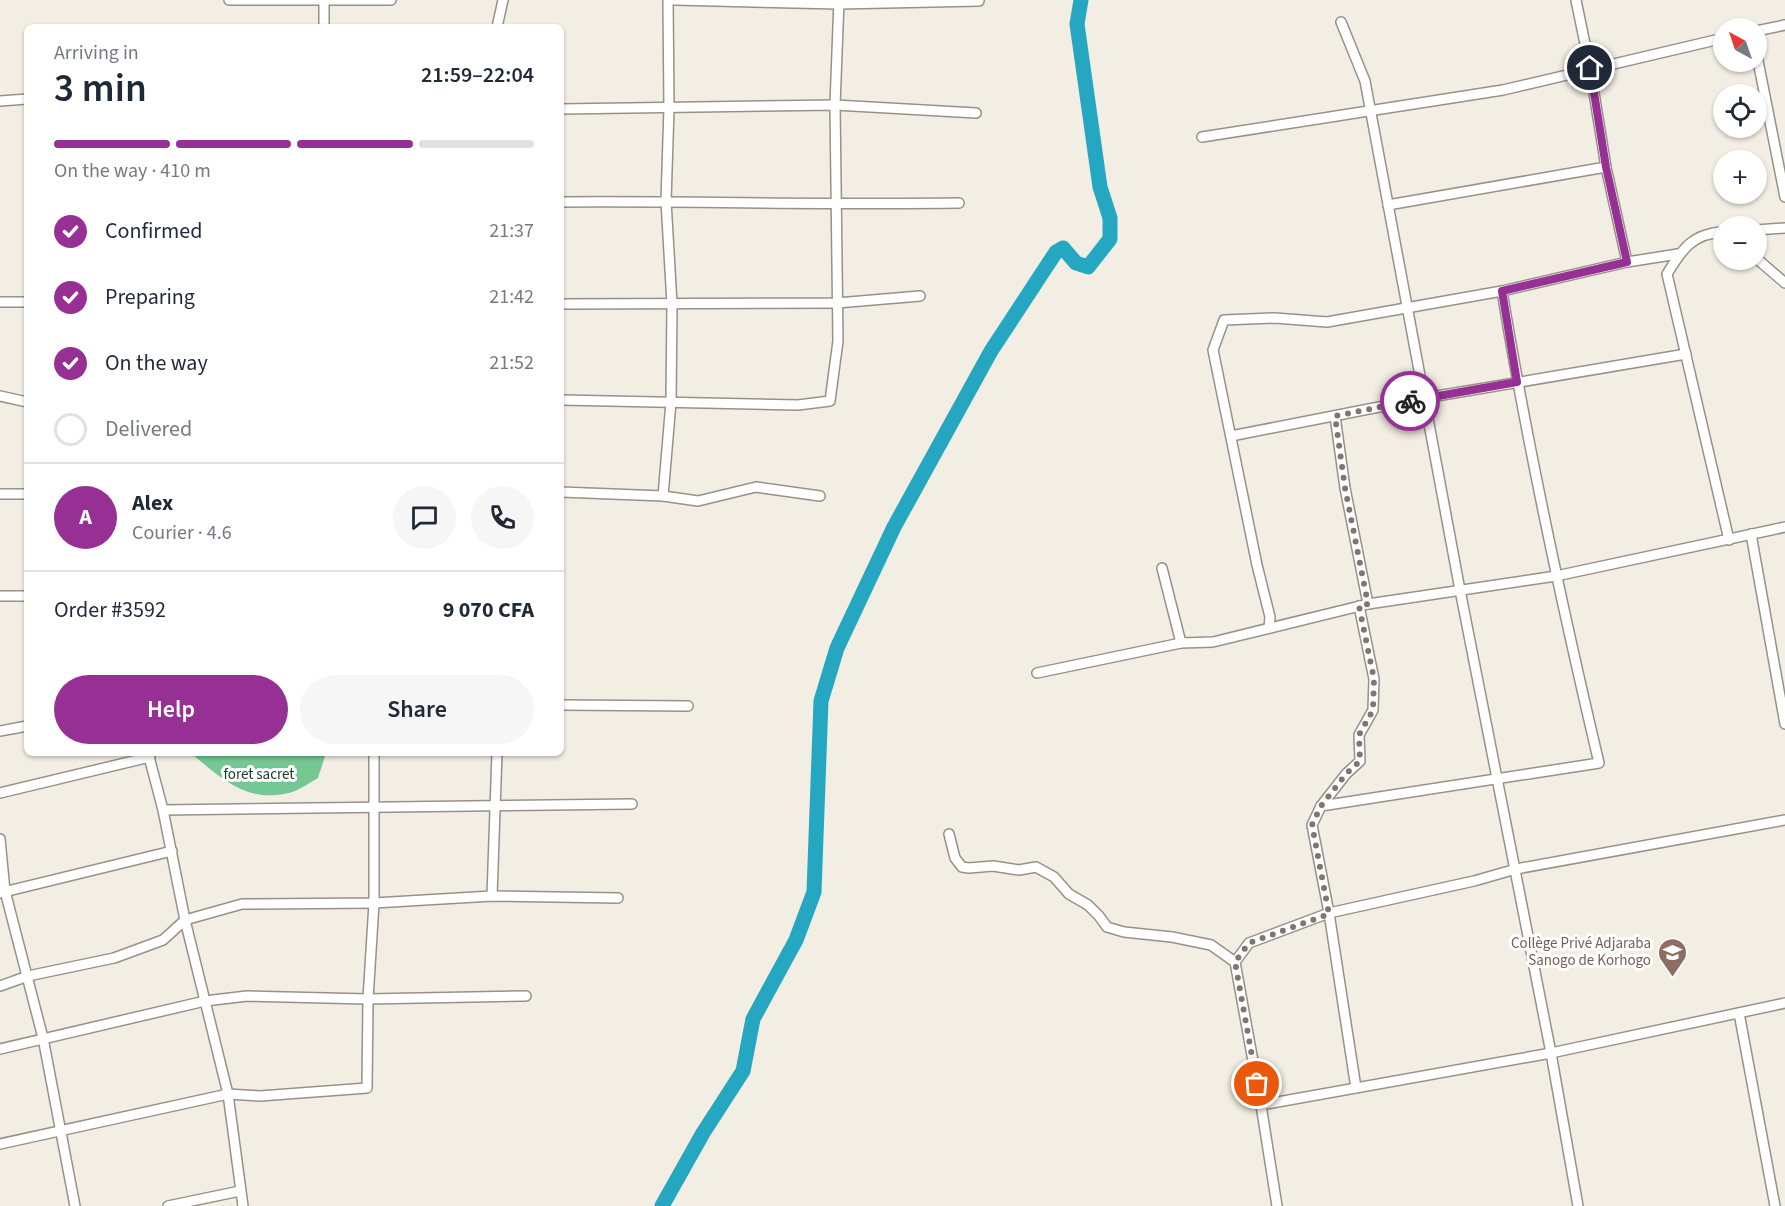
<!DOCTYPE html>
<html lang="en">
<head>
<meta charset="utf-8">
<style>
  :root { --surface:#fff; --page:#f6f6f7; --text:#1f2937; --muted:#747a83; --line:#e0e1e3; --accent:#973094 }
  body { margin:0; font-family:"Source Sans 3",sans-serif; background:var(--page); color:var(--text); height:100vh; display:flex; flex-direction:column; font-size:22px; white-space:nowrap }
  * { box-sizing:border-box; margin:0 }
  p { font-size:20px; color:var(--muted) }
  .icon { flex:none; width:33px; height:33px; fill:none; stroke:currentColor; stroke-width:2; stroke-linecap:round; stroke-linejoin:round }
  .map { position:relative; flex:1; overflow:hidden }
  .details { position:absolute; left:24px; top:24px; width:540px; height:732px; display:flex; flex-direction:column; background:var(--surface); border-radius:9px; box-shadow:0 2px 4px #0004 }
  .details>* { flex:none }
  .needle { width:39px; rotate:320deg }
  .buttons { position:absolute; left:1713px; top:18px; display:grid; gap:12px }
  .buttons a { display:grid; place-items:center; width:54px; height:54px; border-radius:50%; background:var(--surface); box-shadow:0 2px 4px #0004; font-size:30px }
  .pin { position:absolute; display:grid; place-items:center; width:51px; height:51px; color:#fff; margin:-26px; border:3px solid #fff; border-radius:50%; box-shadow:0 2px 6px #0007 }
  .courier { position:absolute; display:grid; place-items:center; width:60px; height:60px; margin:-30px; border:4px solid #973094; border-radius:50%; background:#fff; color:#222; box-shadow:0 2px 8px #0007 }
  .head em { font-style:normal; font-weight:600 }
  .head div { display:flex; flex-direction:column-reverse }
  .head { display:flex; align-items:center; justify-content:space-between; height:102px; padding:0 30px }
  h1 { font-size:39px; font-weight:600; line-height:45px }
  .bar { display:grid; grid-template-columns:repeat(4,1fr); gap:9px 6px; align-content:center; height:72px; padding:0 30px }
  .bar i { height:8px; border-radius:4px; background:var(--line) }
  .bar .current { background:var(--accent) }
  .bar p { grid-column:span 4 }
  .line { display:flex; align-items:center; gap:15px; padding:0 30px; border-top:2px solid var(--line) }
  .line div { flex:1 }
  .round { display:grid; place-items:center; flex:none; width:63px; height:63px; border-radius:32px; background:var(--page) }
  ol { padding:0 30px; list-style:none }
  li { display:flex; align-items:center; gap:18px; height:66px }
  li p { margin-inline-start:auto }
  li .icon { padding:6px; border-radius:50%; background:var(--accent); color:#fff; stroke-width:4 }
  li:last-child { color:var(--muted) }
  li i { width:33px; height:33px; border:3px solid var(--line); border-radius:50% }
  .cta { display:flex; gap:12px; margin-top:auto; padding:12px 30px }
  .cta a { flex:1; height:69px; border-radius:36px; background:var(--accent); color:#fff; font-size:24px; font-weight:600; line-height:69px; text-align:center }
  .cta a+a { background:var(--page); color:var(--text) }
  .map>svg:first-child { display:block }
  .forest { fill:#75c793 }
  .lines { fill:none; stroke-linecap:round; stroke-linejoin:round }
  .river { stroke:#25a7c1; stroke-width:15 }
  .minor-casing { stroke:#969289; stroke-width:12 }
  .minor { stroke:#fff; stroke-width:9 }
  .done { stroke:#7b7872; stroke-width:6; stroke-dasharray:0 10.8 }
  .route { stroke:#973094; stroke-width:8 }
  .labels { text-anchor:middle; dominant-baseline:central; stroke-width:6; stroke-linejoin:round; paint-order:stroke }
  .park-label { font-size:15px; fill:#153923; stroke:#fff }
  .education-label { font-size:15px; fill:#785e54; stroke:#fff; text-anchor:end }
</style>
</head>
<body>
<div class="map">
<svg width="1785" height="1206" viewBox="0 0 1785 1206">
  <rect width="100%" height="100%" fill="#f3eee4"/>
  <!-- forest -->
  <path class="forest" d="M194,753H326L318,778C309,783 298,791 289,793C247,803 222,779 193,755Z"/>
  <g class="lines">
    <!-- river -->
    <path class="river" d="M662,1206L703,1133L743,1071L753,1019L796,940L814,892L821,701L837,648L894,527L991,351L1056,252L1063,248L1076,263L1088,267L1110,239V218L1100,187L1077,24L1081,0"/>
    <defs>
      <g id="minor">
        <path d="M229,0H391"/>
        <path d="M324,0V27"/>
        <path d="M674,0L839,4L979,1"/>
        <path d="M1576,0L1590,68L1606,167L1627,262"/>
        <path d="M1341,22L1365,81L1460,590L1551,1053L1578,1206"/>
        <path d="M497,27L503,0"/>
        <path d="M1756,31L1785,25"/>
        <path d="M1756,51L1785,197"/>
        <path d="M0,101L27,99"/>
        <path d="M561,109L835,105L976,113"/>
        <path d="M1202,137L1503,90L1724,38"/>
        <path d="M561,202C694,201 826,205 959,203"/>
        <path d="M1388,205L1606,167"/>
        <path d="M1756,230L1785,228"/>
        <path d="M1724,232C1693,233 1682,249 1667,274L1729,540"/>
        <path d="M1756,258L1785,283"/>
        <path d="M0,302H27"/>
        <path d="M561,304L837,303L920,296"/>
        <path d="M0,396L27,402"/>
        <path d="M561,400L798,405L830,401L838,341L835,105L839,0"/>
        <path d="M1335,416L1345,488L1368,604"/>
        <path d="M1231,436L1425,398L1686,354"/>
        <path d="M561,492L663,496L698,501L756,487L820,496"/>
        <path d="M0,494H27"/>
        <path d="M663,496L671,402L672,304L666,201L669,108L668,0"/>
        <path d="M1751,534L1785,724"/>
        <path d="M1162,568L1181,643"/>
        <path d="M0,596H27"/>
        <path d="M1269,628L1270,617L1257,565L1213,350L1224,320L1275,318L1327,322L1502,291L1627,262L1678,254"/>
        <path d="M1037,673L1181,643L1213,642L1368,604L1556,576L1785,527"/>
        <path d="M561,705L688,706"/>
        <path d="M0,731L27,726"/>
        <path d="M148,753L163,810L185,920L228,1094L243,1206"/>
        <path d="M0,793L150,757"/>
        <path d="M1321,806L1599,763C1562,606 1528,449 1502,291"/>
        <path d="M163,810L632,804"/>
        <path d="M949,834L955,858L962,867L969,868L993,866L1019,870L1036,867L1054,877L1069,894L1088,905L1099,916L1107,927L1124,932L1172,937L1211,945L1235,962"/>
        <path d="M0,839L5,891L43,1038L75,1206"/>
        <path d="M0,893L172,851"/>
        <path d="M492,896L497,753"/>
        <path d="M0,986L28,976L114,958L163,940L185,920L242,904L374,903L492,896L618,898"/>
        <path d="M1739,1013L1775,1206"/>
        <path d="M0,1049L205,1001L247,996L368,999L526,996"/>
        <path d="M1356,1088L1329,913L1312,825L1321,806L1346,774L1360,761L1359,735L1373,710L1374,679L1359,606"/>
        <path d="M1261,1105L1551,1053L1785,1003"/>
        <path d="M0,1144L228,1094L260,1096L367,1088L368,999L374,903V753"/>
        <path d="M168,1206L240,1191"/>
        <path d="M1277,1206L1261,1105L1235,962L1249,943L1329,913L1474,881L1516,869L1785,820"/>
      </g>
    </defs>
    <!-- minor casing -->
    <use href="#minor" class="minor-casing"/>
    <!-- minor -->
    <use href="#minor" class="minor"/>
  </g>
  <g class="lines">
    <!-- done -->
    <path class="done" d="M1257,1084L1235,962L1249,943L1329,914L1312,825L1321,806L1346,774L1360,761L1359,735L1373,710L1374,679L1359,606L1368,604L1345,488L1335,416L1410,401"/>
    <!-- route -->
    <path class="route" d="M1410,401L1517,382L1502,291L1627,262L1606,167L1590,68"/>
  </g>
  <!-- icons -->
  <defs>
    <symbol id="school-pin" viewBox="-11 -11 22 30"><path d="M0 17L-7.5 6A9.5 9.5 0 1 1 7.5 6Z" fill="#8d6e63" stroke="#fff"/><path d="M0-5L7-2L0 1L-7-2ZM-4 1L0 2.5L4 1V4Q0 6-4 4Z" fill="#fff"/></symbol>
  </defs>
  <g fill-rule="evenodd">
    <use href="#school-pin" x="1656" y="936" width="33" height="45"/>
  </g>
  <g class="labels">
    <!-- park labels -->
    <g class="park-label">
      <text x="259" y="774">foret sacret</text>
    </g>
    <!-- education labels -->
    <g class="education-label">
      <text x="1651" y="943">Collège Privé Adjaraba<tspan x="1651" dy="17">Sanogo de Korhogo</tspan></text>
    </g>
  </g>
</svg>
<div class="buttons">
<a><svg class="needle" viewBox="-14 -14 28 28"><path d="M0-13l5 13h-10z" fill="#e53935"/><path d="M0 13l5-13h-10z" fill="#747a83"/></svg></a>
<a><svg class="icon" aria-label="locate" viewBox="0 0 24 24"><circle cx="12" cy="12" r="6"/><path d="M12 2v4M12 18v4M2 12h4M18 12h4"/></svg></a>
<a>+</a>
<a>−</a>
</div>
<div class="pin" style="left:1257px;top:1084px;background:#ea580c"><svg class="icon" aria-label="bag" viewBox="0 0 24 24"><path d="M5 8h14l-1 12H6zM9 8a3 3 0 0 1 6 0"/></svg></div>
<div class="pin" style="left:1590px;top:68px;background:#1f2937"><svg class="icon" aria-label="home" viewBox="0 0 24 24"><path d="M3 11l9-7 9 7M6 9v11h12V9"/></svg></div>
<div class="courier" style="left:1410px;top:401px"><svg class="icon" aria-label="bike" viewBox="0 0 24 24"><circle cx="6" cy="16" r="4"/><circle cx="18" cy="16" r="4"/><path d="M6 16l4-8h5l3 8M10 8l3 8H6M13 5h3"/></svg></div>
<section class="details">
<div class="head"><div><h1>3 min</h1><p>Arriving in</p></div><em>21:59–22:04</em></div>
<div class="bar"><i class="current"></i><i class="current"></i><i class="current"></i><i></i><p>On the way · 410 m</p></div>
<ol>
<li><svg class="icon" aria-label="check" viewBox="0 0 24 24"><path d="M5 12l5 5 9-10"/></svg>Confirmed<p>21:37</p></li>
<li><svg class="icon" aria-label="check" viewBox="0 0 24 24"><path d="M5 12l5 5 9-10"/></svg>Preparing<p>21:42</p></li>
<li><svg class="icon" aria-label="check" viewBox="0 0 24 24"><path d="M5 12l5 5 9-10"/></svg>On the way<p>21:52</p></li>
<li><i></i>Delivered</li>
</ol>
<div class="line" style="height:108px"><b class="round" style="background:var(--accent);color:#fff">A</b><div><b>Alex</b><p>Courier · 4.6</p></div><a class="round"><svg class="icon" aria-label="chat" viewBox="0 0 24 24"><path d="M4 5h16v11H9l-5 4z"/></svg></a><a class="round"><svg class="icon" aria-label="phone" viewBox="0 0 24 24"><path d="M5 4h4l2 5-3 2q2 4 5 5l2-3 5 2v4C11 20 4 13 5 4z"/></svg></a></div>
<div class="line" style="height:78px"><div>Order #3592</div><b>9 070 CFA</b></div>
<div class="cta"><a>Help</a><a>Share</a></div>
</section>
</div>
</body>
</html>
